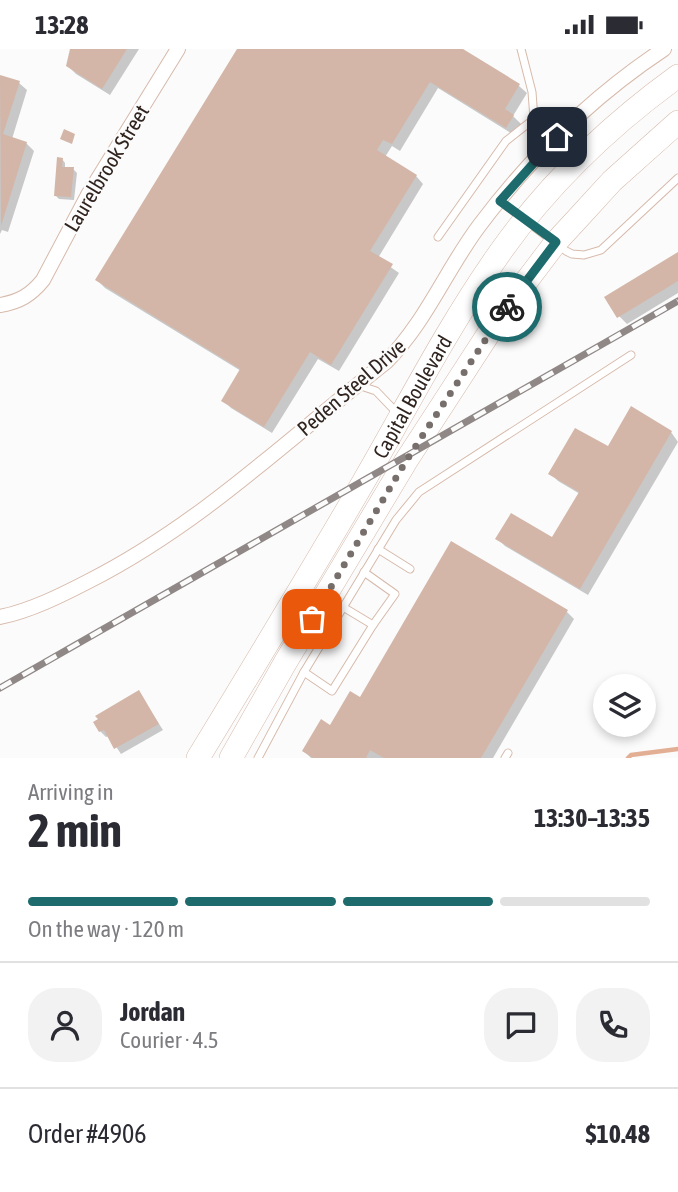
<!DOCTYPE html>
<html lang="en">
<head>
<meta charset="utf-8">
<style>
  :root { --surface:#fff; --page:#f2f2f3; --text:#2b2b33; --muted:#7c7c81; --line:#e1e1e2; --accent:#1e6b6d }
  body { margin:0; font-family:"Asap Condensed",sans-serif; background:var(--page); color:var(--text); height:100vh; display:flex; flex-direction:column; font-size:26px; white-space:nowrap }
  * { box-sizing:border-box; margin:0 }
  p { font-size:23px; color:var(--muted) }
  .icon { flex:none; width:38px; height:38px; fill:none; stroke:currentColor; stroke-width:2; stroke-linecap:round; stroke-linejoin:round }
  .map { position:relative; height:709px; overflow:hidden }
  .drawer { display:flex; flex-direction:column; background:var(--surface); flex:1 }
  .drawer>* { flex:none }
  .tools { position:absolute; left:593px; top:625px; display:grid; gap:14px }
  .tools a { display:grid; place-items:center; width:63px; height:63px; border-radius:50%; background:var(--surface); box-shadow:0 4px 10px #0003; font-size:35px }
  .pin { position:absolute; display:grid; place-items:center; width:60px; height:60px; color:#fff; margin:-30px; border-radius:14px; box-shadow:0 4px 10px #0006 }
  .courier { position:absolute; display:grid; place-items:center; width:70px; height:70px; margin:-35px; border:5px solid #1e6b6d; border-radius:50%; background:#fff; color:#222; box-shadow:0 2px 9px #0007 }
  .head em { font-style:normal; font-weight:700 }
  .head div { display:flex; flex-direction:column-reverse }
  .head { display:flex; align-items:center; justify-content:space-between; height:119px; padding:0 28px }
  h1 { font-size:46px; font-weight:700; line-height:52px }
  .bar { display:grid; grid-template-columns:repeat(4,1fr); gap:10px 7px; align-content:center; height:84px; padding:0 28px }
  .bar i { height:9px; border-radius:5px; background:var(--line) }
  .bar .active { background:var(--accent) }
  .bar p { grid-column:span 4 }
  .line { display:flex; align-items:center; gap:18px; padding:0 28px; border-top:2px solid var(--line) }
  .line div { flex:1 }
  .round { display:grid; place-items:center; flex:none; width:74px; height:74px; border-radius:28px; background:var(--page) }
  .status { display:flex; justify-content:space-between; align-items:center; height:49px; padding:0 35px; background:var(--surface); direction:ltr }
  .status svg { height:19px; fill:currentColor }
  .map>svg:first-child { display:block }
  .shadow { fill:#0003 }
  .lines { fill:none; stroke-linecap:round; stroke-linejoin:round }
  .stream { stroke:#e3af94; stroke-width:4.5 }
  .building { fill:#d3b6a8 }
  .service-casing { stroke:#d7baab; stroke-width:9 }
  .minor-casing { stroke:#d7baab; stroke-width:16 }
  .primary-casing { stroke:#d7baab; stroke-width:24 }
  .service { stroke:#fff; stroke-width:7 }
  .minor { stroke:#fff; stroke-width:14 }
  .primary { stroke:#fff; stroke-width:23 }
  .rail-casing { stroke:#8f8886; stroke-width:7 }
  .rail { stroke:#fbfbfb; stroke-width:4.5; stroke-dasharray:13; stroke-linecap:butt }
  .done { stroke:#776f6c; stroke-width:7; stroke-dasharray:0 12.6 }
  .route { stroke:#1e6b6d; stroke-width:9 }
  .labels { text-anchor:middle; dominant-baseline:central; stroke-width:5; stroke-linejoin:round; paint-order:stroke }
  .street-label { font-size:21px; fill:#30241f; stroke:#fbfbfb }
</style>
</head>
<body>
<div class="status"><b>13:28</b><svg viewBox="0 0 49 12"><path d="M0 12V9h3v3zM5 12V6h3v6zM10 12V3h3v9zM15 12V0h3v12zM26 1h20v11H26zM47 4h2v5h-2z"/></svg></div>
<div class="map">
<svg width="678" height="709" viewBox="0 0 678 709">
  <rect width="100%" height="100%" fill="#fbfbfb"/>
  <!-- shadow -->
  <g class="shadow">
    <path d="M71,0H139L110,46L76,25L68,17Z"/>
    <path d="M239,0H460L519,37L527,44L513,67L521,75L514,86L438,39L400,102L392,97L385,108L416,127L423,135L378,209L399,224L339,322L318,310L272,384L231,359L223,351L241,322L105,239L97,231Z"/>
    <path d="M0,28L19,34L27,41L12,90L26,94L34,102L8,183L2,181L0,185Z"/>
    <path d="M62,110L65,114V120H73L77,124L74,151L59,150L55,146Z"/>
    <path d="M678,205V244L627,275L619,267Z"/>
    <path d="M631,360L671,383L678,393L588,546L505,497L498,490L553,491L580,445L558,432L550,424L608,399Z"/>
    <path d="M567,563L574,570L493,709H311L304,702L360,650Z"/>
    <path d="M139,644L163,681L121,705L109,687L106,688L100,682Z"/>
  </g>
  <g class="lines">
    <!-- stream -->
    <path class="stream" d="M628,709L631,706L678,700"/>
  </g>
  <!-- building -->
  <g class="building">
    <path d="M70,0H127L102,40L66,17Z"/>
    <path d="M237,0H463L520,35L505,60L514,66L506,79L430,33L392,95L383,91L377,101L417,126L370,202L393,215L331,316L310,303L264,378L221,352L240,320L95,231Z"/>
    <path d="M0,26L20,32L3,85L27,93L1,177Z"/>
    <path d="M64,80L75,85L72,95L60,90Z"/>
    <path d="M57,108L63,109L62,118H74L71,148L54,147Z"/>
    <path d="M678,203V232L617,269L604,248Z"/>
    <path d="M631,357L672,382L580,540L495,490L511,464L552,488L579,443L548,425L575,379L608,397Z"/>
    <path d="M451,492L568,561L481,709H384L370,701L366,709H313L302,702L321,670L330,676L350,642L360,648Z"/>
    <path d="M139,641L159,675L114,700L104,681L99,683L93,673L98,670L95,667Z"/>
  </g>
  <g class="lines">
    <defs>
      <g id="service">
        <path d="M500,152L566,202L572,205L584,206L601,201L678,129"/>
        <path d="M438,188L506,92L534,70L532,43L521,0"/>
        <path d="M358,336L376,342L398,365"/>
        <path d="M378,500L410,520"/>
        <path d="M364,523L395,545L373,576"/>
        <path d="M304,623L332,642L373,576L343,558"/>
        <path d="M258,709L304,623L396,471L419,443L631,306"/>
        <path d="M505,709L508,704"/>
      </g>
      <g id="minor">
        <path d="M0,256C19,253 31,246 43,231L88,146L178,0"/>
        <path d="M0,568C30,562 62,546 89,532C201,475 288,390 386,313C426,273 446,221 479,177C530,109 593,47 664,0"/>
      </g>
      <g id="primary">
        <path id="s1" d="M198,709C254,617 310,525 364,432C408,356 448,277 499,205C548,135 609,77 678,27"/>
        <path d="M231,709L285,614L406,412L500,267L556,193L580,167L612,132L678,73"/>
      </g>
    </defs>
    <!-- service casing -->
    <use href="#service" class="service-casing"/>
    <!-- minor casing -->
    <use href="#minor" class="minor-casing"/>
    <!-- primary casing -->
    <use href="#primary" class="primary-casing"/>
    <!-- service -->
    <use href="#service" class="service"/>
    <!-- minor -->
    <use href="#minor" class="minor"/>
    <!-- primary -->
    <use href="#primary" class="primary"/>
    <defs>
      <path id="rail" d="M0,639L678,252"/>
    </defs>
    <!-- rail casing -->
    <use href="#rail" class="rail-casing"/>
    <!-- rail -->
    <use href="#rail" class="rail"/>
  </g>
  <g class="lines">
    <!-- done -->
    <path class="done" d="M312,570L406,412L507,258"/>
    <!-- route -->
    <path class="route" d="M507,258L556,193L500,152L557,88"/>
  </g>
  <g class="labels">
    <!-- street labels -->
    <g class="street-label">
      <text transform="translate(106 119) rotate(-59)">Laurelbrook Street</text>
      <text transform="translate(351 338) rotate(-41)">Peden Steel Drive</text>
      <text stroke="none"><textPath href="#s1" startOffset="420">Capital Boulevard</textPath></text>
    </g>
  </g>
</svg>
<div class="tools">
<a><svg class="icon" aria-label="layers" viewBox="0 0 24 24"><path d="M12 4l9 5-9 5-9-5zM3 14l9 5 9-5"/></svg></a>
</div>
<div class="pin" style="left:312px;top:570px;background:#ea580c"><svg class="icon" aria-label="bag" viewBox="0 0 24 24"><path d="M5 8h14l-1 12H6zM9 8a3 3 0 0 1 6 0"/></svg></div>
<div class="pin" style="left:557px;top:88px;background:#1f2937"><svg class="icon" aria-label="home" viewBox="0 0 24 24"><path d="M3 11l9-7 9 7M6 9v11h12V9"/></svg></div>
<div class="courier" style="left:507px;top:258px"><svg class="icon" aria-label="bike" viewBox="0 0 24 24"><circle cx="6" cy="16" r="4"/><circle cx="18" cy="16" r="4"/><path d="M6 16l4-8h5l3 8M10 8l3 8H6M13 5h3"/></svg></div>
</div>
<section class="drawer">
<div class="head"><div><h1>2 min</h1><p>Arriving in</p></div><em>13:30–13:35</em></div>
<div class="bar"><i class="active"></i><i class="active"></i><i class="active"></i><i></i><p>On the way · 120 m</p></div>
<div class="line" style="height:126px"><a class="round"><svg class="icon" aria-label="person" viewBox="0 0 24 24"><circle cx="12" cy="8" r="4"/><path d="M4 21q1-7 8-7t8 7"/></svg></a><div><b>Jordan</b><p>Courier · 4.5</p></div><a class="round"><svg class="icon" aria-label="chat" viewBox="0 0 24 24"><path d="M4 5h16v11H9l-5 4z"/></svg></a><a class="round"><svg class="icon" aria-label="phone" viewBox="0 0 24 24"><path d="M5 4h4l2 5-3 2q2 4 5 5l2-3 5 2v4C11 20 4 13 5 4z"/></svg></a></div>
<div class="line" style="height:91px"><div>Order #4906</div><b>$10.48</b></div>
</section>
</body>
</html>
